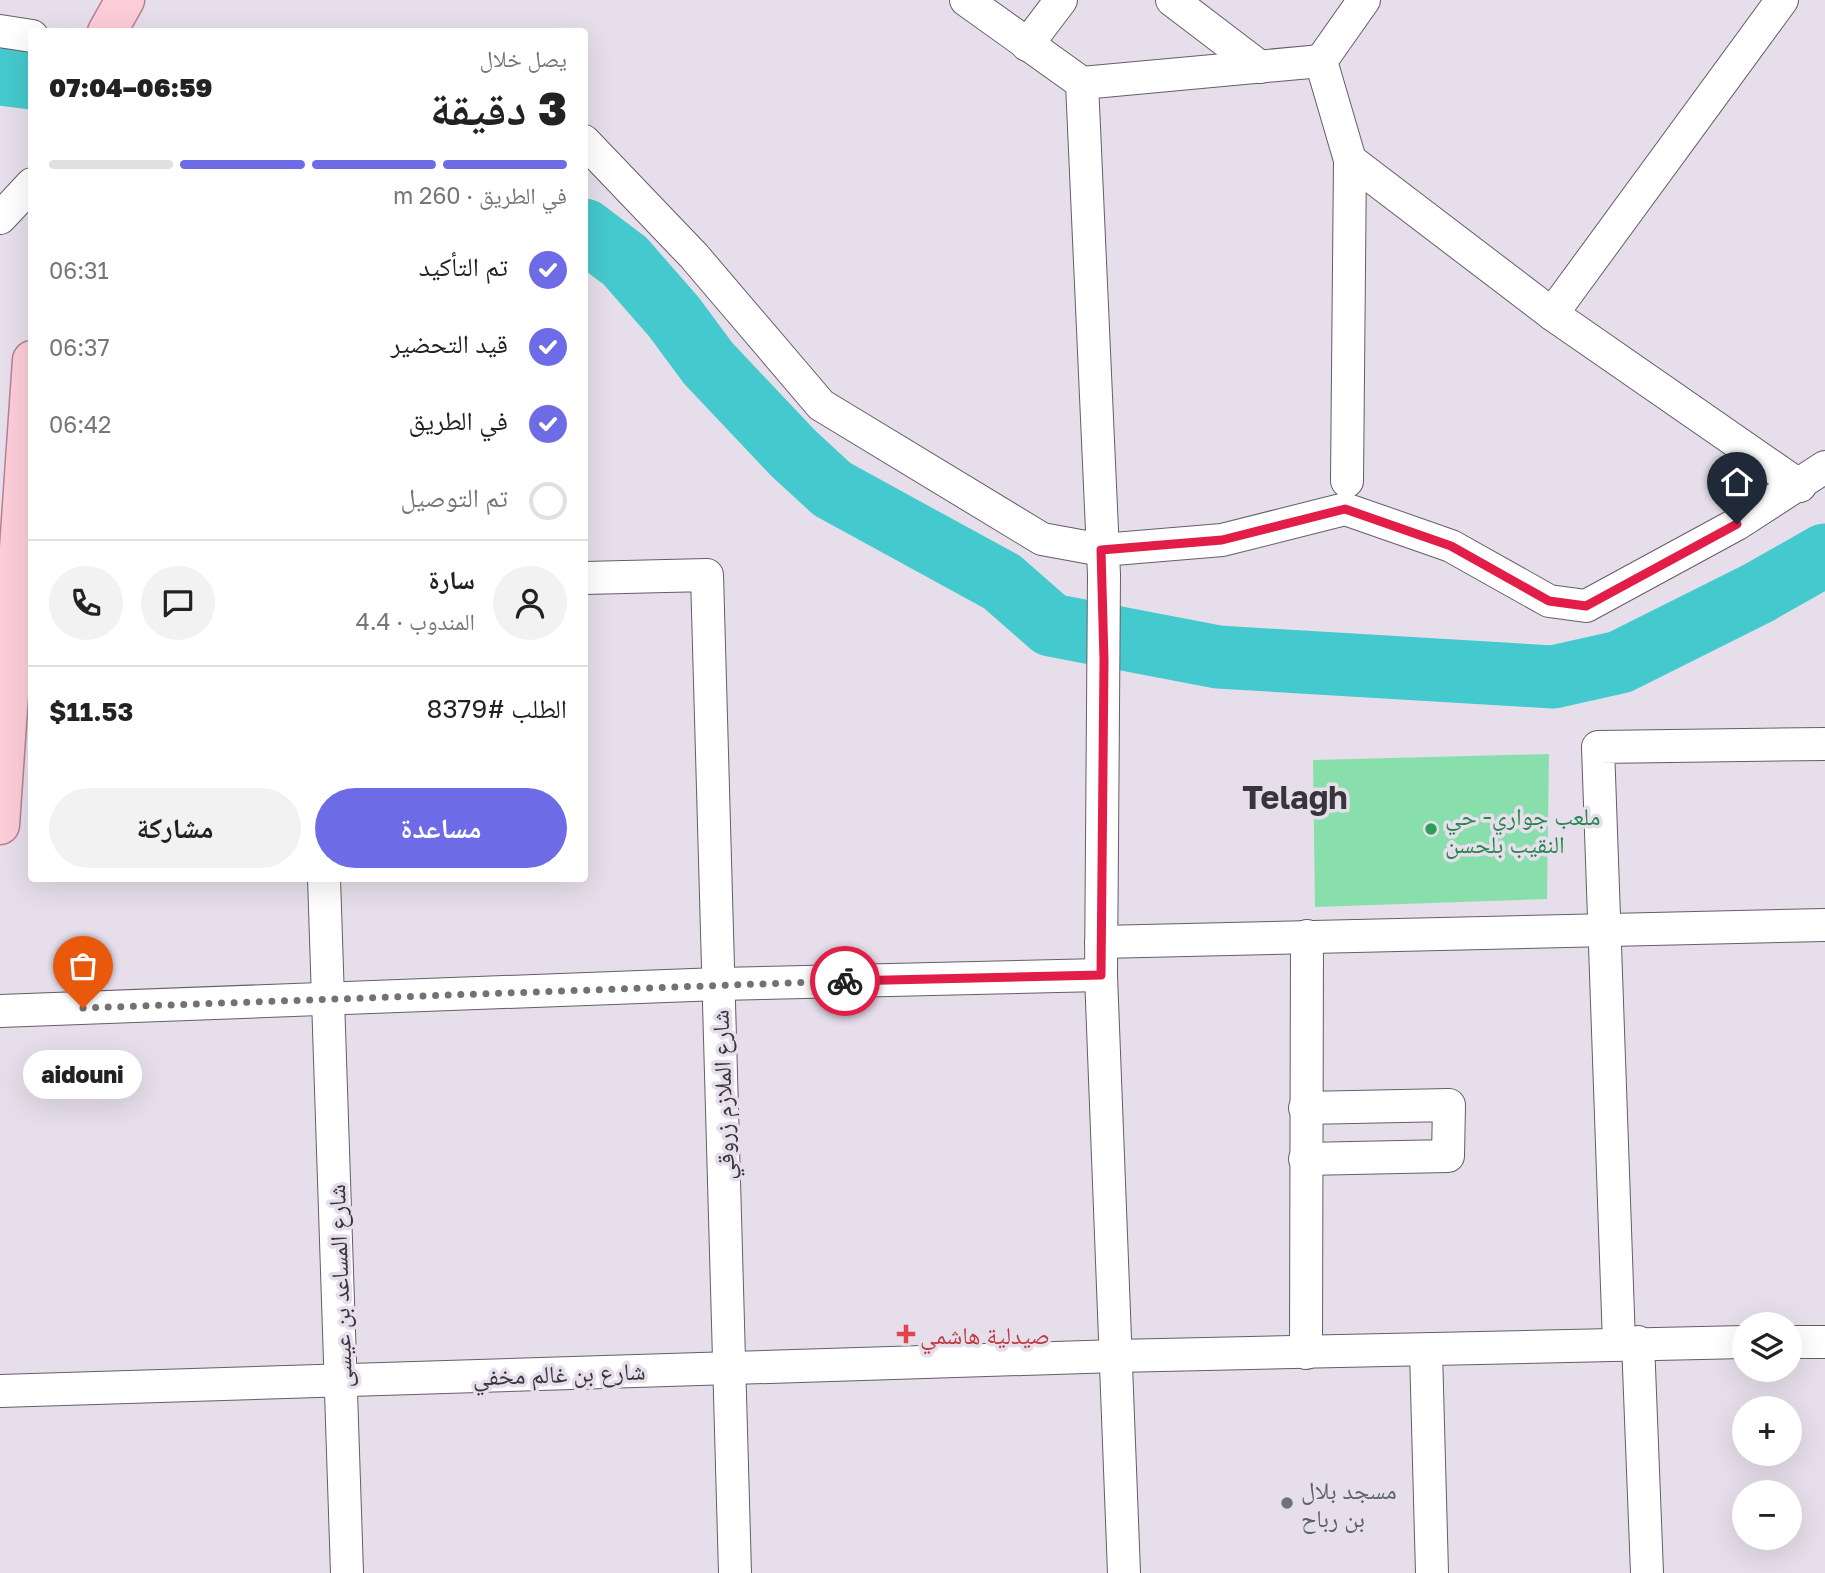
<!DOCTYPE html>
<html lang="ar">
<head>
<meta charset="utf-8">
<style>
  :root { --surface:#fff; --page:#f2f2f2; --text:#222; --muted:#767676; --line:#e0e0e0; --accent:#6d6ce6 }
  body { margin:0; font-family:"Golos Text","Noto Naskh Arabic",sans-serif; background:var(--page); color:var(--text); direction:rtl; height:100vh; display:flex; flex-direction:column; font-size:26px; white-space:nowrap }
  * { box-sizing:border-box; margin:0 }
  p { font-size:23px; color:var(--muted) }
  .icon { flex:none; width:38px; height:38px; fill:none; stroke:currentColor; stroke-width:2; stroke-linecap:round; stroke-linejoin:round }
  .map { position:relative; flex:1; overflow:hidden; direction:ltr }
  .details { position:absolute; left:28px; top:28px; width:560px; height:854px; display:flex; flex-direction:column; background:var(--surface); border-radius:7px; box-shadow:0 7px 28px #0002; direction:rtl }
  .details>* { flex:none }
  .fabs { position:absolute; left:1732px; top:1312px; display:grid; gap:14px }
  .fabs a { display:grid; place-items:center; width:70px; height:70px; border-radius:50%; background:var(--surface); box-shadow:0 7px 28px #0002; font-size:35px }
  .pin { position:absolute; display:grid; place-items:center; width:60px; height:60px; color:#fff; margin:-72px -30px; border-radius:50% 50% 50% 0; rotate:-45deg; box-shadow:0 0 7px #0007 }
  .pin .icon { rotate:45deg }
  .courier { position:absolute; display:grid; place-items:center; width:70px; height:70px; margin:-35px; border:5px solid #e11d48; border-radius:50%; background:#fff; color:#222; box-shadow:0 2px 9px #0007 }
  .bubble { position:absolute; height:49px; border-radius:24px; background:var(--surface); box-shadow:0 7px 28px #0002; font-size:23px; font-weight:800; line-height:49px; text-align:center; direction:rtl }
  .head em { font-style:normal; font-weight:800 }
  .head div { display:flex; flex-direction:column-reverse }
  .head { display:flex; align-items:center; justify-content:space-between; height:119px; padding:0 21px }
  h1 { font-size:46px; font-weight:800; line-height:52px }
  .bar { display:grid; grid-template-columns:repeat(4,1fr); gap:10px 7px; align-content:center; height:84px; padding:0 21px }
  .bar i { height:9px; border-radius:5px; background:var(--line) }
  .bar .on { background:var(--accent) }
  .bar p { grid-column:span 4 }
  .line { display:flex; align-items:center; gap:18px; padding:0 21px; border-top:2px solid var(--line) }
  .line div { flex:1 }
  .round { display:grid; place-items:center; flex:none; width:74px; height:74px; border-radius:37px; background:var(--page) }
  ol { padding:0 21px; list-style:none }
  li { display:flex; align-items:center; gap:21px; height:77px }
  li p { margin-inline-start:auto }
  li .icon { padding:7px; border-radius:50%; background:var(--accent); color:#fff; stroke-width:4 }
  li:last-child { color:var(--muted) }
  li i { width:38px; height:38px; border:4px solid var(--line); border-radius:50% }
  .primary-button { display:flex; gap:14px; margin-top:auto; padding:14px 21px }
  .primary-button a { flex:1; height:80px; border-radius:42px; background:var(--accent); color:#fff; font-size:28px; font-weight:800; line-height:80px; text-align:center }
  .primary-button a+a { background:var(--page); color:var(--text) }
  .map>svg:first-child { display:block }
  .green { fill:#89dfac }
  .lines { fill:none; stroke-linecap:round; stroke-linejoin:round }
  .river { stroke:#44cace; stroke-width:63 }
  .street-casing { stroke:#645e68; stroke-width:34 }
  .primary-casing { stroke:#b68291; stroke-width:41 }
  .street { stroke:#fff; stroke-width:32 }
  .primary { stroke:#fccdd9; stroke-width:38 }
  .done { stroke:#757078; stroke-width:7; stroke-dasharray:0 12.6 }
  .route { stroke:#e11d48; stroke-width:9 }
  .leisure-dot { fill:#2e9e5b; stroke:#e6dfeb; stroke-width:2.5 }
  .health-dot { fill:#e0444e; stroke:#e6dfeb; stroke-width:2.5 }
  .worship-dot { fill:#6b7280; stroke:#e6dfeb; stroke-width:2.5 }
  .labels { text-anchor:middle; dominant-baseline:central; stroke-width:7; stroke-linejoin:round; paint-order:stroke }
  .leisure-label { font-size:24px; fill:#27864d; stroke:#e6dfeb; text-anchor:start }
  .street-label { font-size:24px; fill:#38353a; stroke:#e6dfeb }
  .health-label { font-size:24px; fill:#be3a42; stroke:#e6dfeb; text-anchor:start }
  .worship-label { font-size:24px; fill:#5b616d; stroke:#e6dfeb; text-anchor:start }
  .district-label { font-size:32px; font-weight:bold; fill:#38353a; stroke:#e6dfeb }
</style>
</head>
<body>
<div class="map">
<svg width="1825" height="1573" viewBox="0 0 1825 1573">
  <rect width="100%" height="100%" fill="#e6dfeb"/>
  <!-- green -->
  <path class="green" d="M1549,754L1547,899L1315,907L1313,760Z"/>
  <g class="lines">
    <!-- river -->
    <g class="river">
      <path d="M0,74L32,78"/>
      <path d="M584,230L625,261L674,317L708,363L793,453L832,489L1002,582L1051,625L1218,657L1553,677L1620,662L1758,593L1825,555"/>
    </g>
    <defs>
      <g id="street">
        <path d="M966,0L1082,83L1104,575L1101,975L1124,1573"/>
        <path d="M1172,0L1260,67"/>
        <path d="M0,31L32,36"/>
        <path d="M1027,45L1061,0"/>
        <path d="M1082,83L1321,61"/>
        <path d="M584,141L694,256L821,405L1042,539L1102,550L1222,540L1345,509L1451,546L1549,601L1586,606L1737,524L1825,467"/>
        <path d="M1350,160L1552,314L1800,486"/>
        <path d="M0,218L32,184"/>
        <path d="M1552,314L1782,0"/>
        <path d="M1347,481L1350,160L1321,61L1364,0"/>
        <path d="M584,578L707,575L735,1573"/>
        <path d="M324,878L347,1573"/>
        <path d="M1101,942L1825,925"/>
        <path d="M0,1011L719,984L1101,975"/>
        <path d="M1305,1159L1448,1156L1449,1105L1305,1108"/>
        <path d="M1638,1342L1647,1573"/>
        <path d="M1790,1342H1825"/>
        <path d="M1619,1343L1598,747L1825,744"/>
        <path d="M1426,1351L1432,1573"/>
        <path d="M1306,1353L1307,936"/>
        <path d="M0,1391L1117,1356L1745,1342"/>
      </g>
      <g id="primary">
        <path d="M107,32L125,0"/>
        <path d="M0,825L32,360"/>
      </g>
    </defs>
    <!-- street casing -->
    <use href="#street" class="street-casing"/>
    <!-- primary casing -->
    <use href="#primary" class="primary-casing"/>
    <!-- street -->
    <use href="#street" class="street"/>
    <!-- primary -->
    <use href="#primary" class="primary"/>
  </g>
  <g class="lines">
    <!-- done -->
    <path class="done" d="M83,1008L845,981"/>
    <!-- route -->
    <path class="route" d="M845,981L1101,975L1104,660L1101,550L1222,540L1345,509L1451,546L1549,601L1586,606L1737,524"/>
  </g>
  <!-- markers -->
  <circle class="leisure-dot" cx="1431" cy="829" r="7"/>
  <path class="health-dot" d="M902.5 1323.5h7v7h7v7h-7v7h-7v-7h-7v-7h7z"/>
  <circle class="worship-dot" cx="1287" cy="1503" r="7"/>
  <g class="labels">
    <!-- leisure labels -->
    <g class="leisure-label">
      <text x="1445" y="815">ملعب جواري- حي<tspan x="1445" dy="28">النقيب بلحسن</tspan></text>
    </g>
    <!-- street labels -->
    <g class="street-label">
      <text transform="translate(722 1095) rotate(-92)">شارع الملازم زروقي</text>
      <text transform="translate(339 1286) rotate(-92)">شارع المساعد بن عيسى</text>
      <text transform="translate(559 1373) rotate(-2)">شارع بن غالم مخفي</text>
    </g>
    <!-- health labels -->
    <g class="health-label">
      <text x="920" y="1334">صيدلية هاشمي</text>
    </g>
    <!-- worship labels -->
    <g class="worship-label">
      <text x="1301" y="1489">مسجد بلال<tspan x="1301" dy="28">بن رباح</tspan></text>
    </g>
    <!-- district labels -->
    <g class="district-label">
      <text x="1295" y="797">Telagh</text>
    </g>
  </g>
</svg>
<div class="fabs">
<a><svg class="icon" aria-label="layers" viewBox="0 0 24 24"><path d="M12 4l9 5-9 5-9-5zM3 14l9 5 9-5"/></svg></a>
<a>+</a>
<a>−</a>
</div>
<div class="pin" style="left:83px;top:1008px;background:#ea580c"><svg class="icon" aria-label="bag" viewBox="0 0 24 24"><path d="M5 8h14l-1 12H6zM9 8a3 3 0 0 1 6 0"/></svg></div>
<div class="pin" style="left:1737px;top:524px;background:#1f2937"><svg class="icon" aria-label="home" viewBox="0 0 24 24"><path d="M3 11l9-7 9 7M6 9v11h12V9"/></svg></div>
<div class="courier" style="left:845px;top:981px"><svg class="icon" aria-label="bike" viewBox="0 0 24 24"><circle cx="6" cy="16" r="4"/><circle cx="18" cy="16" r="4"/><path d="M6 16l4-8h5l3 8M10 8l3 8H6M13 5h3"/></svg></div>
<div class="bubble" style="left:23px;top:1050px;width:119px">aidouni</div>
<section class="details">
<div class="head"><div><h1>3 دقيقة</h1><p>يصل خلال</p></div><em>06:59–07:04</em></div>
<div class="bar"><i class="on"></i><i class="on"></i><i class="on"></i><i></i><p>في الطريق · 260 m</p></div>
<ol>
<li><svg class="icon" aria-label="check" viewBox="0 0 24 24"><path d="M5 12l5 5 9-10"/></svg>تم التأكيد<p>06:31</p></li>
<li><svg class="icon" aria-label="check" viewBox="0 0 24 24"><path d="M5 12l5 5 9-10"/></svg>قيد التحضير<p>06:37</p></li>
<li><svg class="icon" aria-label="check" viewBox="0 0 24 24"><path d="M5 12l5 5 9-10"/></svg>في الطريق<p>06:42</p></li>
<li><i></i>تم التوصيل</li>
</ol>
<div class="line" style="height:126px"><a class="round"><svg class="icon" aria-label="person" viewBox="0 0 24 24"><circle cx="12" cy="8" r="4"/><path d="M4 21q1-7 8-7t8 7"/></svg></a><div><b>سارة</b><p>المندوب · 4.4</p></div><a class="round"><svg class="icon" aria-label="chat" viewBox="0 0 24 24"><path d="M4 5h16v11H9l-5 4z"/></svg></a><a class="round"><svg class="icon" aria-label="phone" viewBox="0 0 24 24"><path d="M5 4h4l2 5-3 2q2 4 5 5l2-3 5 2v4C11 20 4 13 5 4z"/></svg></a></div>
<div class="line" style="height:91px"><div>الطلب #8379</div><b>$11.53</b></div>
<div class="primary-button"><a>مساعدة</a><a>مشاركة</a></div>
</section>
</div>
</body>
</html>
